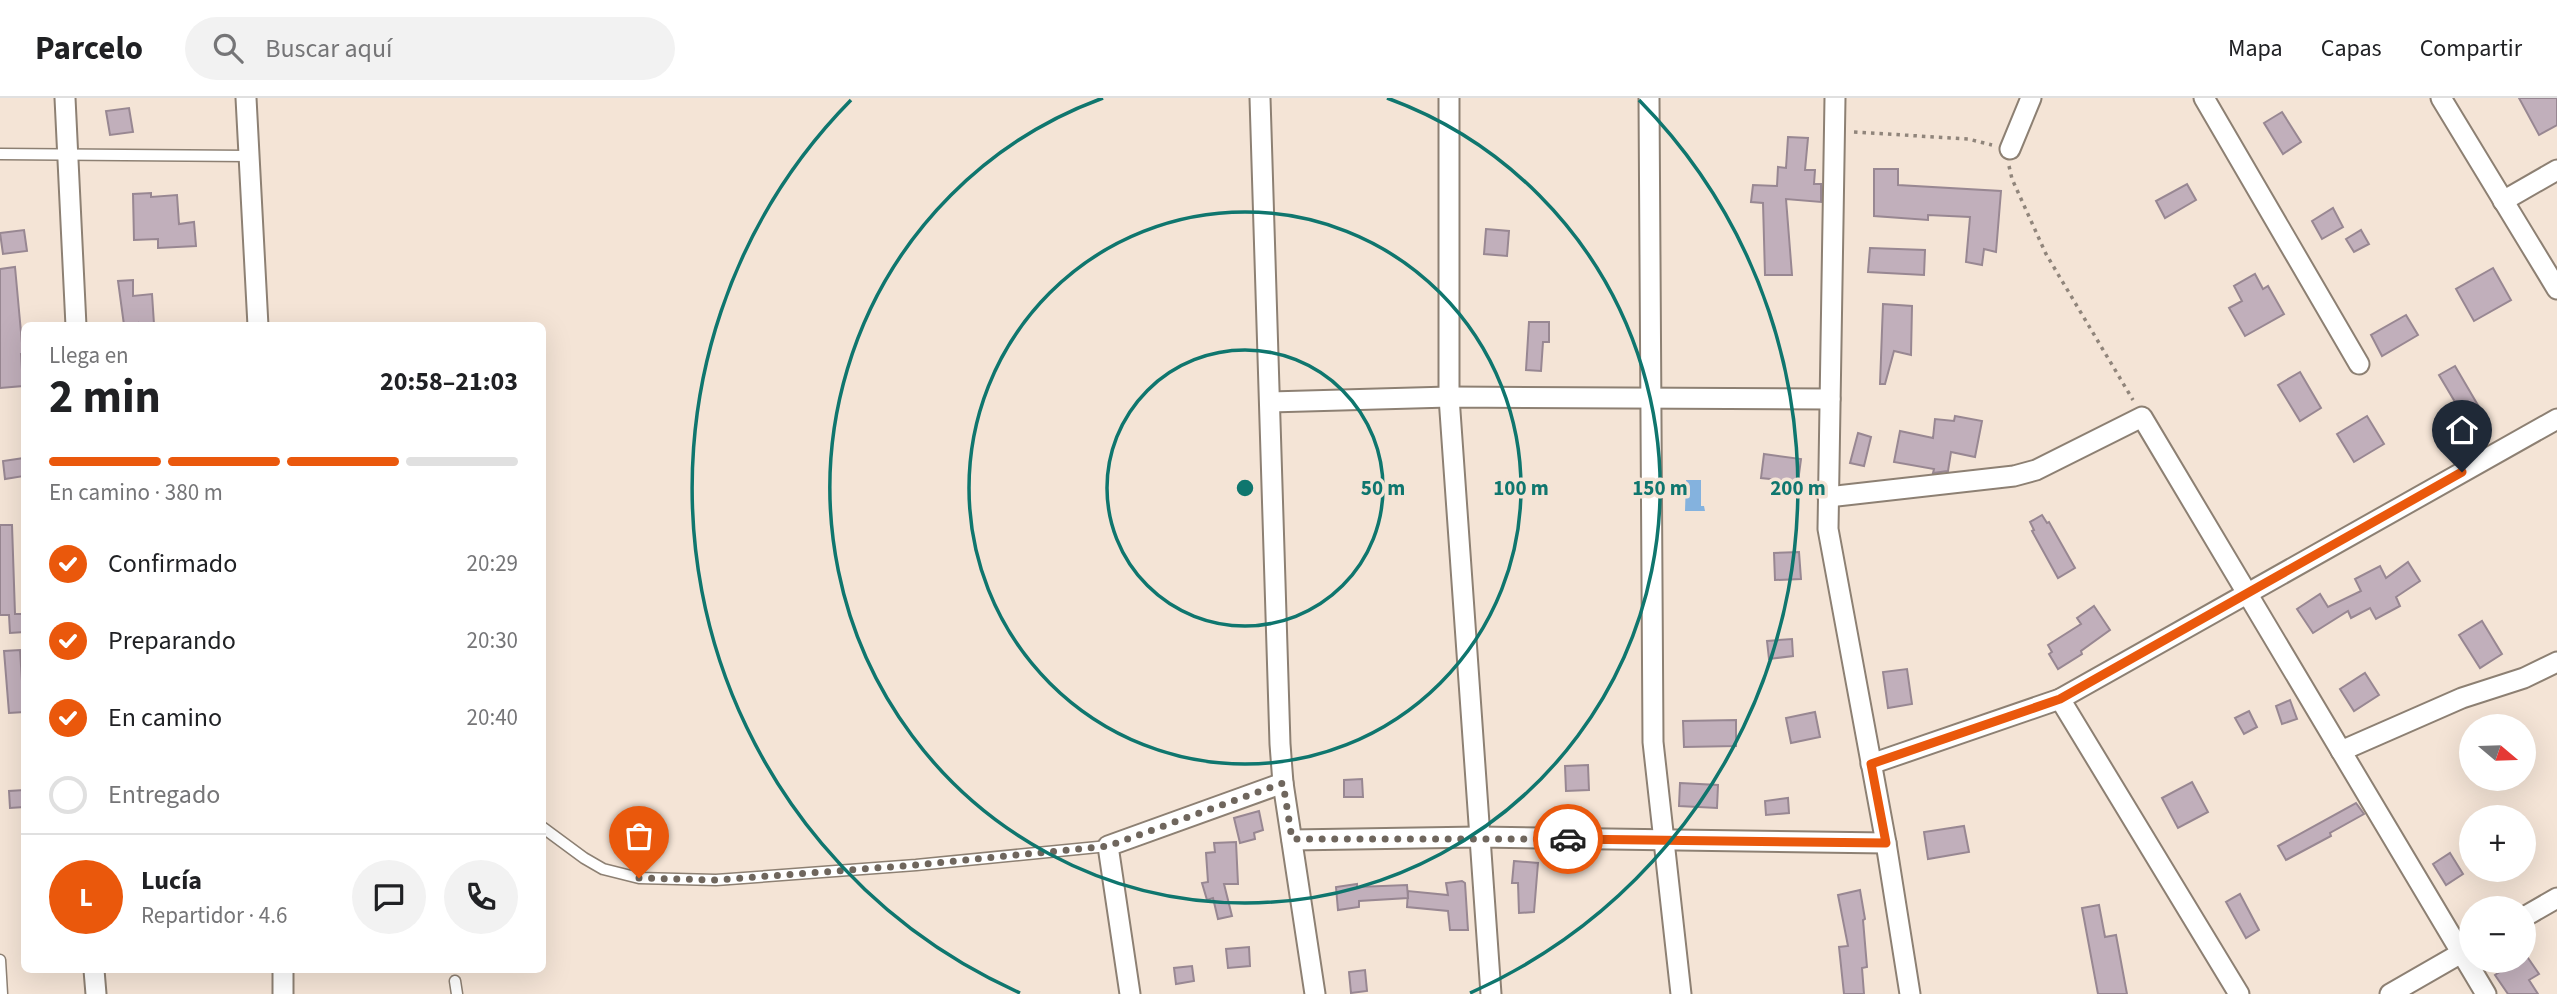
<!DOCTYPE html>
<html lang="es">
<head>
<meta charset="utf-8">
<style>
  :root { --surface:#fff; --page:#f2f2f2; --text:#202124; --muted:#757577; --line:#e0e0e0; --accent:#ea580c }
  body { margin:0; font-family:"Source Sans 3",sans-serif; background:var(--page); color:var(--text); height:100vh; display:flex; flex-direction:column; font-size:26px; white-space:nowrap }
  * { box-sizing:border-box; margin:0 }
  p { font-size:23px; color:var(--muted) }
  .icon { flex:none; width:38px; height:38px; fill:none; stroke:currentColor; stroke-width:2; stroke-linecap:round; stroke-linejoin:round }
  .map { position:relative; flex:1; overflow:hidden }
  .side { position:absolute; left:21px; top:224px; width:525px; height:651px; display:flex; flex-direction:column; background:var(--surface); border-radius:10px; box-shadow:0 7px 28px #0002 }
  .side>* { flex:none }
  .needle { width:46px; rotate:109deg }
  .controls { position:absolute; left:2459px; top:616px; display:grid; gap:14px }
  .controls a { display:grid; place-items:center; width:77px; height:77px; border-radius:50%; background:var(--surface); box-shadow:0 7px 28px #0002; font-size:35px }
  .pin { position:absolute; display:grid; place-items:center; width:60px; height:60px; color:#fff; margin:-72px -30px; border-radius:50% 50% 50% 0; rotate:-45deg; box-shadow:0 0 7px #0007 }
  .pin .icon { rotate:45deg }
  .courier { position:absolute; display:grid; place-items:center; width:70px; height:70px; margin:-35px; border:5px solid #ea580c; border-radius:50%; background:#fff; color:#222; box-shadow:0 2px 9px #0007 }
  .head em { font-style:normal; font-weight:700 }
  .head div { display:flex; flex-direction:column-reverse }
  .head { display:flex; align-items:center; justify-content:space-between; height:119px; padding:0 28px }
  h1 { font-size:46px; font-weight:700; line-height:52px }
  .bar { display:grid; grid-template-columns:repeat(4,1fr); gap:10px 7px; align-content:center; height:84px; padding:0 28px }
  .bar i { height:9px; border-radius:5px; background:var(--line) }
  .bar .active { background:var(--accent) }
  .bar p { grid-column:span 4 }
  .line { display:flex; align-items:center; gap:18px; padding:0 28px; border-top:2px solid var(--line) }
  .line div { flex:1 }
  .round { display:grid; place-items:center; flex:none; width:74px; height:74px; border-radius:37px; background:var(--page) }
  ol { padding:0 28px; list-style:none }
  li { display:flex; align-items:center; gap:21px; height:77px }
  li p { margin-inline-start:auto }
  li .icon { padding:7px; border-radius:50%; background:var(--accent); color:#fff; stroke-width:4 }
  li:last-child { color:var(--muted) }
  li i { width:38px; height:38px; border:4px solid var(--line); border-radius:50% }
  header { display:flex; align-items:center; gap:42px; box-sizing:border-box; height:98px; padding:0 35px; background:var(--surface); border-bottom:2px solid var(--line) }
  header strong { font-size:33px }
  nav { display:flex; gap:38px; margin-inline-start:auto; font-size:24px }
  .search { width:490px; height:63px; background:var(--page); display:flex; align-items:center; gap:18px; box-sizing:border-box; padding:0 24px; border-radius:38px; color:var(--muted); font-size:26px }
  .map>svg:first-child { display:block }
  .water { fill:#84b2de }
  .building { fill:#c1afbb; stroke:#988792; stroke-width:2 }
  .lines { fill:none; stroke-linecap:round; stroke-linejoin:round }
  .lane-casing { stroke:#8d8073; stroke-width:13 }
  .street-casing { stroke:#8d8073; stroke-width:23 }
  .path { stroke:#90857b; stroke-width:3.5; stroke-dasharray:3.5 5; stroke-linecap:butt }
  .lane { stroke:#fff; stroke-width:10 }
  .street { stroke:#fff; stroke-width:19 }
  .done { stroke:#6f665d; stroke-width:7; stroke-dasharray:0 12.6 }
  .route { stroke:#ea580c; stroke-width:9 }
  .ring { fill:none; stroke:#0f766e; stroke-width:3.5 }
  .centre { fill:#0f766e; stroke:#f4e4d6; stroke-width:3.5 }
  .ring-label { font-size:21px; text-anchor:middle; font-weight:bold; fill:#0f766e; stroke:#f4e4d6; stroke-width:7; stroke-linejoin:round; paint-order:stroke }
</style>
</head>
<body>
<header>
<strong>Parcelo</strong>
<div class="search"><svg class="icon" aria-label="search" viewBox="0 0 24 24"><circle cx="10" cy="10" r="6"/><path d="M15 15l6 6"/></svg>Buscar aquí</div>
<nav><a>Mapa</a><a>Capas</a><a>Compartir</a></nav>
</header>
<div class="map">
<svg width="2557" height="896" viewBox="0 0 2557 896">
  <rect width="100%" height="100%" fill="#f4e4d6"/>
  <!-- water -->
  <path class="water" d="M1686,382H1701V408H1704L1705,413H1685Z"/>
  <!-- building -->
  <g class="building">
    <path d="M2519,0H2557V27L2539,37Z"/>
    <path d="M129,10L133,34L110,37L106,13Z"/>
    <path d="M2282,14L2301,44L2283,56L2264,25Z"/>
    <path d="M1788,39L1808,40L1805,72H1815L1814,86H1821V104L1786,101L1792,177H1765L1763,105L1751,104L1753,87L1777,88L1778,69L1786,70Z"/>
    <path d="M1874,71H1898V87L2001,93L1996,154L1984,151L1982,167L1966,164L1970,119L1928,117V122L1874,118Z"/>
    <path d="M2187,86L2196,102L2165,120L2156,103Z"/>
    <path d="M151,95V99L177,97L179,126L194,124L196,148L158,150V141L134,142L133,96Z"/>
    <path d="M2333,110L2343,129L2322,141L2312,123Z"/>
    <path d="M1486,131L1509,133L1507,158L1484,156Z"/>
    <path d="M24,132L27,153L3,156L0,135Z"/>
    <path d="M2361,132L2369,146L2354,154L2346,141Z"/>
    <path d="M1870,150L1925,152L1924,177L1868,174Z"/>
    <path d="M15,169L23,256H21L23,288L0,290V171Z"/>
    <path d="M2493,170L2511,202L2474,223L2456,191Z"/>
    <path d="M2255,176L2263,191L2268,188L2284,216L2245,238L2229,210L2242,203L2234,188Z"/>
    <path d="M133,182V198L152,196L154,226L138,228V225L124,227L118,183Z"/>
    <path d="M1883,206L1912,208L1911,257L1894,253L1885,286H1880Z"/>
    <path d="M2406,217L2418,237L2382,258L2371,237Z"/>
    <path d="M1529,224H1549V244H1543L1541,273L1526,272Z"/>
    <path d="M2455,268L2479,309L2464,319L2439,277Z"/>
    <path d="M2300,274L2321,310L2300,323L2278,287Z"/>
    <path d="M1955,318L1982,323L1975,359L1951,354L1948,373L1933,375L1934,371L1894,364L1900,333L1933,340L1935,321L1954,323Z"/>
    <path d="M2367,318L2384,346L2354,364L2337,336Z"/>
    <path d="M1858,335L1871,339L1864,368L1850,365Z"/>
    <path d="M1764,356L1801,361L1798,384L1761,380Z"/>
    <path d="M24,360V378L5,381L3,363Z"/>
    <path d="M2042,417L2047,425L2049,424L2075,470L2058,480L2032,433L2034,432L2030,424Z"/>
    <path d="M0,427H12L15,516H24V534L10,535L9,517H0Z"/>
    <path d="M1799,454L1801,481L1775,482L1774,455Z"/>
    <path d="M2408,464L2420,483L2396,499L2400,508L2376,521L2370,510L2351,520L2348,513L2313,535L2297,511L2320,496L2328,509L2361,493L2355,481L2380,468L2386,480Z"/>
    <path d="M2094,508L2110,532L2081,553L2082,556L2058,571L2049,556L2052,554L2048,547L2081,526L2077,520Z"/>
    <path d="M2482,523L2502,556L2480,570L2459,537Z"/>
    <path d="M1792,541L1793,558L1769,561L1767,543Z"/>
    <path d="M20,552L24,614L9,615L4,553Z"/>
    <path d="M1907,571L1912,606L1888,610L1883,574Z"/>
    <path d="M2365,575L2379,597L2354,613L2340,591Z"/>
    <path d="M2290,602L2297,621L2282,626L2276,608Z"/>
    <path d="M2249,613L2257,629L2244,636L2235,620Z"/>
    <path d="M1815,614L1820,639L1791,645L1786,620Z"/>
    <path d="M1736,622V648L1684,649L1683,623Z"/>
    <path d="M1588,667L1589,692L1566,693L1565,668Z"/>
    <path d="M1362,681L1363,699H1344V682Z"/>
    <path d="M2192,684L2208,714L2178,730L2162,700Z"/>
    <path d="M1680,685L1718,687L1717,710L1679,708Z"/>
    <path d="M24,692V709L10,710L9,693Z"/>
    <path d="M1788,700L1789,715L1766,717L1765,703Z"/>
    <path d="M2356,705L2364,716L2330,735L2331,738L2286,762L2278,748Z"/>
    <path d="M1259,713L1263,732L1254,735L1255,741L1240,745L1234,720Z"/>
    <path d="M1964,728L1969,754L1928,761L1924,734Z"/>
    <path d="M1236,744L1238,786H1224L1232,818L1218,821L1213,800L1207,802L1202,785L1208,784L1206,755L1215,754L1214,745Z"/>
    <path d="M2450,755L2463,776L2446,787L2433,766Z"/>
    <path d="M1514,763L1538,765L1534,814L1519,815L1518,785H1512Z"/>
    <path d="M1462,783L1465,785L1468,832H1450L1448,813L1407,809L1408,793L1448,797L1446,785Z"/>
    <path d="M1357,786V789L1407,787L1408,800L1359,803V809L1338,812L1336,789Z"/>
    <path d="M1860,792L1865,821L1863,822L1867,869L1862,870L1864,896H1844L1839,849L1848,848L1838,797Z"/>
    <path d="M2240,796L2259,832L2246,840L2226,804Z"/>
    <path d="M2099,807L2105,839L2116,837L2127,896H2098L2082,810Z"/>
    <path d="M1249,849L1250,868L1228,870L1226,851Z"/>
    <path d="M2526,857L2539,876L2529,882L2538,896H2508L2495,877L2517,863H2524V859Z"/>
    <path d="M1192,868L1194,883L1176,886L1174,870Z"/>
    <path d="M1365,872L1367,893L1351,895L1349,874Z"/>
  </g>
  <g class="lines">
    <defs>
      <g id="lane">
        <path d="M0,56L249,58"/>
        <path d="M542,729L584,760L603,771L639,780L716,782L916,767L1108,748"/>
        <path d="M0,862L2,896"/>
        <path d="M455,883L457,896"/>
      </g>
      <g id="street">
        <path d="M65,0L76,228"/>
        <path d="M246,0L258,228"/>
        <path d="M1260,0L1280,646L1283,685L1315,896"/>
        <path d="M1449,0V299L1491,896"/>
        <path d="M1649,0L1653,644L1681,896"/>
        <path d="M1835,0L1828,431L1886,745L1910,896"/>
        <path d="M2204,0L2359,266"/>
        <path d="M2441,0L2557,191"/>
        <path d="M2010,51L2031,0"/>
        <path d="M2503,103L2557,72"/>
        <path d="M1270,304L1449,299L1830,301"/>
        <path d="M1828,399L2014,378L2036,372L2142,319L2486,896"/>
        <path d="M2060,601L2239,896"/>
        <path d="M2341,653L2462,600L2524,580L2557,564"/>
        <path d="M1871,666L2060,601L2557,321"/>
        <path d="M1292,742L1479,739L1886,745"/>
        <path d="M2524,819L2557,800"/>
        <path d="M94,872L96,896"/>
        <path d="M283,872V896"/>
        <path d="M1130,896L1108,748L1283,685"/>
        <path d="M2390,896L2470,850"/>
      </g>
    </defs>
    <!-- lane casing -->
    <use href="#lane" class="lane-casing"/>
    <!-- street casing -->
    <use href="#street" class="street-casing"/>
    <!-- path -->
    <g class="path">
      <path d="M1854,34L1968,41L1992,47"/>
      <path d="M2009,68L2012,81L2046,156L2133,302"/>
    </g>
    <!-- lane -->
    <use href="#lane" class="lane"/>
    <!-- street -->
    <use href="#street" class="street"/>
  </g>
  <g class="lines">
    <!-- done -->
    <path class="done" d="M639,780L716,782L916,767L1108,748L1283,685L1292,741H1568"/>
    <!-- route -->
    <path class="route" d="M1568,741L1886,745L1871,666L2060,601L2462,374"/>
  </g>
  <!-- distance rings -->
  <g class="ring">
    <circle cx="1245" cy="390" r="138"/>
    <circle cx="1245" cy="390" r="276"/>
    <path d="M1387 0A415 415 0 1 1 1103 0"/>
    <path d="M1020 895A553 553 0 0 1 851 2M1639 2A553 553 0 0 1 1470 895"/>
  </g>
  <circle cx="1245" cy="390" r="10" class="centre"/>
  <g class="ring-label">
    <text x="1383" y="397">50 m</text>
    <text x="1521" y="397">100 m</text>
    <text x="1660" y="397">150 m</text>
    <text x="1798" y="397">200 m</text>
  </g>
</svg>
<div class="controls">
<a><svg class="needle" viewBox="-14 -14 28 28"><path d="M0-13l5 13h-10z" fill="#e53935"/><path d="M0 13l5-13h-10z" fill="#757577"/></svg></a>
<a>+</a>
<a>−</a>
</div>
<div class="pin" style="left:639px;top:780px;background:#ea580c"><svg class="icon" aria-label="bag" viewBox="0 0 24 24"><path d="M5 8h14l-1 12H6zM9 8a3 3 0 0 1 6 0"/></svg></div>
<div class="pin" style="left:2462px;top:374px;background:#1f2937"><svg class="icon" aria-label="home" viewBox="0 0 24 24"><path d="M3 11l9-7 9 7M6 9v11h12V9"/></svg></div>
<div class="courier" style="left:1568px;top:741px"><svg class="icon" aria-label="car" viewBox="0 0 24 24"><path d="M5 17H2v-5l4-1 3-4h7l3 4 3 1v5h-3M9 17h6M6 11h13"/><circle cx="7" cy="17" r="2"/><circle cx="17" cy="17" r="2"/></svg></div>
<section class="side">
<div class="head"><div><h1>2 min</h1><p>Llega en</p></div><em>20:58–21:03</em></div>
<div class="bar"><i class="active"></i><i class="active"></i><i class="active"></i><i></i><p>En camino · 380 m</p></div>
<ol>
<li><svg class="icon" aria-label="check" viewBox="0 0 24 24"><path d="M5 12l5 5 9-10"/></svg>Confirmado<p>20:29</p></li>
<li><svg class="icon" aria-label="check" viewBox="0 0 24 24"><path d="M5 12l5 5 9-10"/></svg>Preparando<p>20:30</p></li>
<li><svg class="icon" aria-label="check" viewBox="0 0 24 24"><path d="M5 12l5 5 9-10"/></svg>En camino<p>20:40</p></li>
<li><i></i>Entregado</li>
</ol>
<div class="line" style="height:126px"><b class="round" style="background:var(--accent);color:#fff">L</b><div><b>Lucía</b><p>Repartidor · 4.6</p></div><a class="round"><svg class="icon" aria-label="chat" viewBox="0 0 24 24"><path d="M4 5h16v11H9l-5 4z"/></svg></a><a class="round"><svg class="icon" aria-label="phone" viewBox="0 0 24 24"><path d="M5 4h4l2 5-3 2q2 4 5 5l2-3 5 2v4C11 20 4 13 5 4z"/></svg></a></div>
</section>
</div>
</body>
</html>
